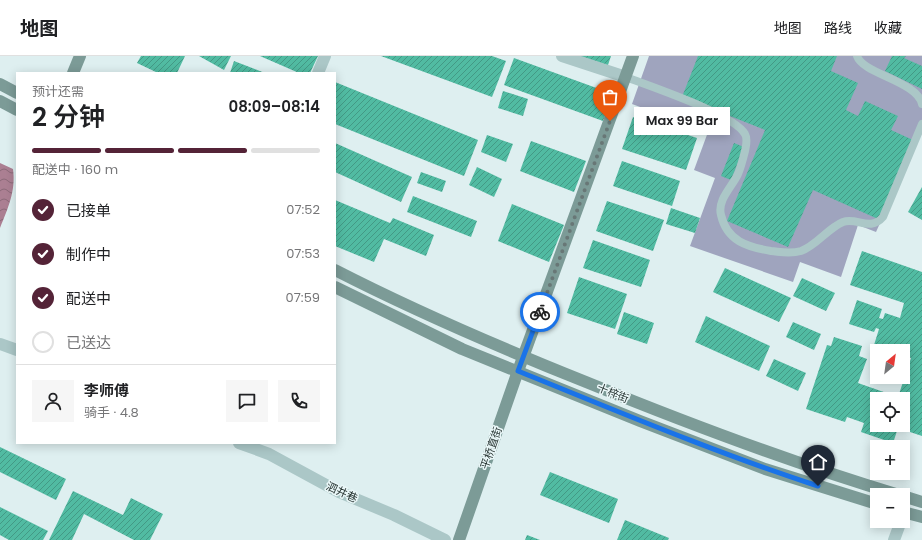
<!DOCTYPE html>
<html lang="zh">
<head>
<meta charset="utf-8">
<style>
  :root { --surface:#fff; --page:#f6f6f6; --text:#202124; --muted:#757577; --line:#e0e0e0; --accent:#542337 }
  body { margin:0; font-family:Poppins,"Noto Sans SC",sans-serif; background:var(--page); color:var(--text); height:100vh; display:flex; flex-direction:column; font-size:15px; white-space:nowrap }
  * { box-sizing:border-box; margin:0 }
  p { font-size:13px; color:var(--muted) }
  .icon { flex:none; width:22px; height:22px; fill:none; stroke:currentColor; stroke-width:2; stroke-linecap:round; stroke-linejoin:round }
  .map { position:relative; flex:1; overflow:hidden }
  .details { position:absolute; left:16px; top:16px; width:320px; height:372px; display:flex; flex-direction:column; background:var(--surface); border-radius:0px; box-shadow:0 2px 10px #0003 }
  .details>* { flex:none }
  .needle { width:26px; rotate:29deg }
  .fabs { position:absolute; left:870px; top:288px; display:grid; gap:8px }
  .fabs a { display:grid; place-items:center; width:40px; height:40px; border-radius:0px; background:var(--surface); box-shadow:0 2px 10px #0003; font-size:20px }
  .pin { position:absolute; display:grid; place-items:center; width:34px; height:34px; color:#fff; margin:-41px -17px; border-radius:50% 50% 50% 0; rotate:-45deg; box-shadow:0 0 4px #0007 }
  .pin .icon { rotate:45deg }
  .courier { position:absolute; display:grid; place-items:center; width:40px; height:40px; margin:-20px; border:3px solid #1a73e8; border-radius:50%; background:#fff; color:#222; box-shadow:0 1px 5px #0007 }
  .bubble { position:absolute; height:28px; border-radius:0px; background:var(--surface); box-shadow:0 2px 10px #0003; font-size:13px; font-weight:600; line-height:28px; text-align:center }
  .head em { font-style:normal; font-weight:600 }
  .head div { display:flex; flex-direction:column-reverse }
  .head { display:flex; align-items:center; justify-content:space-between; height:68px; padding:0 16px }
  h1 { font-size:26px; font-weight:600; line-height:30px }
  .bar { display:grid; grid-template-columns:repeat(4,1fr); gap:6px 4px; align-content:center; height:48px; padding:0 16px }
  .bar i { height:5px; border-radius:3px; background:var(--line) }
  .bar .active { background:var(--accent) }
  .bar p { grid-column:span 4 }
  .line { display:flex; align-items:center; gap:10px; padding:0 16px; border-top:1px solid var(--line) }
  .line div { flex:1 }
  .round { display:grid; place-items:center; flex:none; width:42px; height:42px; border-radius:0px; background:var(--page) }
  ol { padding:0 16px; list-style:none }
  li { display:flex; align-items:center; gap:12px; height:44px }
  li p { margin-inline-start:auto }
  li .icon { padding:4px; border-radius:50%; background:var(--accent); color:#fff; stroke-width:4 }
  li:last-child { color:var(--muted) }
  li i { width:22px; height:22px; border:2px solid var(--line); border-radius:50% }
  header { display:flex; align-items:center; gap:24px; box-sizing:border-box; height:56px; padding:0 20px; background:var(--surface); border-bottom:1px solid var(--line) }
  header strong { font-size:19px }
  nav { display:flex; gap:22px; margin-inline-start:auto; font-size:14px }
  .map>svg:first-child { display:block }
  .pitch { fill:#9fa4be }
  .water { fill:url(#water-waves) }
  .building { fill:url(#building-hatch); fill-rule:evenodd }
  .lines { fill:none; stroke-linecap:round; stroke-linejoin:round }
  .lane { stroke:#abc7c7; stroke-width:8 }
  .street { stroke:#abc7c7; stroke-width:12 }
  .secondary { stroke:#7c9b97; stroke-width:12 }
  .done { stroke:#687776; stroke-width:4; stroke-dasharray:0 7.2 }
  .route { stroke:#1a73e8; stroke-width:5 }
  .labels { text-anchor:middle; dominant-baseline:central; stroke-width:3; stroke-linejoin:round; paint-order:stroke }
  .street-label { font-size:11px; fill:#293634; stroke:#eaf7f8 }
</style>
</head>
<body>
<header>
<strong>地图</strong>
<nav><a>地图</a><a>路线</a><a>收藏</a></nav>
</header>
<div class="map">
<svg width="922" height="484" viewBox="0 0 922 484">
  <defs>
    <pattern id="water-waves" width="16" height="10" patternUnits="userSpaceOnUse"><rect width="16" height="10" fill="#ab7f92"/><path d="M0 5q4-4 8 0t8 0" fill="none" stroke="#8b6978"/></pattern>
    <pattern id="building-hatch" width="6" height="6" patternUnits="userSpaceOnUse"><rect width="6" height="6" fill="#51bba2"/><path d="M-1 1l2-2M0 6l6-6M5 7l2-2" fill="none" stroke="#439985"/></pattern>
  </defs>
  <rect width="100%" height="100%" fill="#deeff0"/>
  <!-- pitch -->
  <path class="pitch" d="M649,0H922V75L876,176L858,169L841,221L800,206L793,226L690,190L715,122L694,114L708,76L632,48Z"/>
  <!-- water -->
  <path class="water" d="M0,107L13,113C16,135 8,152 0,172Z"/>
  <!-- building -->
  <g class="building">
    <path d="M141,0H185L177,17H158L137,7Z"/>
    <path d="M199,0H231L224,14Z"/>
    <path d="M260,0H318L310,17H299Z"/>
    <path d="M381,0H492L506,5L492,41Z"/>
    <path d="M575,0H611L607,12Z"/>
    <path d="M698,0H837L831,15L858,27L846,54L858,60L865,45L898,60L891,74L913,84L878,163L813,134L788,191L727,165L765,74L682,41Z"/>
    <path d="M892,0H906L904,2L922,10V33L885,15Z"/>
    <path d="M514,2L613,38L603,65L504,29Z"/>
    <path d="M234,5L265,17H230Z"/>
    <path d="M335,26L478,84L464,120L335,68Z"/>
    <path d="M503,35L528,43L523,60L498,52Z"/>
    <path d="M633,61L697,82L686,114L622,93Z"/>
    <path d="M487,79L513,88L506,106L481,96Z"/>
    <path d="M531,85L586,105L574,136L520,115Z"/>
    <path d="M335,87L412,121L401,146L335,116Z"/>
    <path d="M734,87L744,91L731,124L721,120Z"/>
    <path d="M622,105L680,125L672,150L613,130Z"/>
    <path d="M477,111L502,123L494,141L469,129Z"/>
    <path d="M421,116L446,125L442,136L417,127Z"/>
    <path d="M922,131V164L908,156Z"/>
    <path d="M413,140L477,165L471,181L407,156Z"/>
    <path d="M335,144L390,167L393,162L434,179L426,200L384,183L374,206L335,190Z"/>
    <path d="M607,145L664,164L653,195L596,175Z"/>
    <path d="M512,148L564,169L549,206L498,185Z"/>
    <path d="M671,152L700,162L695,177L666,168Z"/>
    <path d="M593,184L650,204L641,231L583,212Z"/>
    <path d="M862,195L922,216V380L898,372L893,387L861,376L864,367L847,361L845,366L806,353L827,289L831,290L834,281L862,290L859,300L867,303L858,327L898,341L911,302L903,299V295H891L874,289L879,273L876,272L874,276L849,268L857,244L882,253L879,262L883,263L885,257L900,262L904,247L850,229ZM877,343H903V369H877Z"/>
    <path d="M725,212L791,242L779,266L713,236Z"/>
    <path d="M579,221L627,238L615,273L567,257Z"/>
    <path d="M802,222L835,237L826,255L793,240Z"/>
    <path d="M624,256L654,267L647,288L617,278Z"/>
    <path d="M706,260L770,290L759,315L695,286Z"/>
    <path d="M793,266L821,278L814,294L786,281Z"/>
    <path d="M774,303L806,317L798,335L766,320Z"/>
    <path d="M0,391L66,423L56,444L0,416Z"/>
    <path d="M550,416L618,443L609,467L540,439Z"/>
    <path d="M73,435L123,459L131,442L163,458L150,484H134L84,458L72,484H49Z"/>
    <path d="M0,451L48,475L43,484H9L0,479Z"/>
    <path d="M625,464L669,482L668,484H617Z"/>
    <path d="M527,479L540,484H525Z"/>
  </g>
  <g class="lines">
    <!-- lane -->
    <g class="lane">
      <path d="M857,0C863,18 917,25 922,48"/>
      <path d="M626,21C649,30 734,58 745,78C748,83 746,90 745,95C743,103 741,111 738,118C732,131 717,144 721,159C727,185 747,191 771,195C782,196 790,198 801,195C816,190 828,172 843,166C857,161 870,176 883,161L922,68"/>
    </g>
    <!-- street -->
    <g class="street">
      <path d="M562,0L626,21"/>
      <path d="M318,17L325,0"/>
      <path d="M0,288L17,294"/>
      <path d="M239,387L269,398L339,436L394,459L445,484"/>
      <path d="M894,484L901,465"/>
    </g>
    <!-- secondary -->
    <g class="secondary">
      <path d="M73,17L80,0"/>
      <path d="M0,28L17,37"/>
      <path d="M0,45L17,54"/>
      <path d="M335,214C417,256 501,292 586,326C689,368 792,407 899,439"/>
      <path d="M335,231L462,293L640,365L765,413L877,448"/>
      <path d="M903,440L922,446"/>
      <path d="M903,456L922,461"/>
      <path d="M459,484L518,315L633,0"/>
    </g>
  </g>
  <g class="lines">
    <!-- done -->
    <path class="done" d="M540,256L610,65"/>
    <!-- route -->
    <path class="route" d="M540,256L518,315C617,355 716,397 818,430"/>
  </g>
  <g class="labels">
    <!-- street labels -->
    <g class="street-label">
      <text transform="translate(613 337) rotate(22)">十梓街</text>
      <text transform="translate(491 392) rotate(-71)">平桥直街</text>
      <text transform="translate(342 436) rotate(25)">泗井巷</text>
    </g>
  </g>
</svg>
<div class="fabs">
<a><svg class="needle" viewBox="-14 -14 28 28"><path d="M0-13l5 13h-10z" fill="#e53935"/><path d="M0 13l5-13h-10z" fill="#757577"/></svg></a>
<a><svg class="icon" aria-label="locate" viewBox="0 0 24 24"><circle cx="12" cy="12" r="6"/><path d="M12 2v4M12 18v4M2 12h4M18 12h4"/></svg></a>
<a>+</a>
<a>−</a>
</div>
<div class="pin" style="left:610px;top:65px;background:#ea580c"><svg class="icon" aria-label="bag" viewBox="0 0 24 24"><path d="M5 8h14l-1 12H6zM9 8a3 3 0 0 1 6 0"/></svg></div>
<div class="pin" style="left:818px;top:430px;background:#1f2937"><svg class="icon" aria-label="home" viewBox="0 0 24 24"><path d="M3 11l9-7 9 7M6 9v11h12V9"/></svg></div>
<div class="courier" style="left:540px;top:256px"><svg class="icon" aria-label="bike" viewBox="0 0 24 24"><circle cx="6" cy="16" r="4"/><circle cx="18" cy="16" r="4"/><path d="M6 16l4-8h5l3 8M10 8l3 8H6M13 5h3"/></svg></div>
<div class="bubble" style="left:634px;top:51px;width:96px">Max 99 Bar</div>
<section class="details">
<div class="head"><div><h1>2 分钟</h1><p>预计还需</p></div><em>08:09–08:14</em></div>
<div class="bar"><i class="active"></i><i class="active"></i><i class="active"></i><i></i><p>配送中 · 160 m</p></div>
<ol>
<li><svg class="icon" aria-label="check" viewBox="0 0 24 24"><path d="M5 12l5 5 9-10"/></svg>已接单<p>07:52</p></li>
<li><svg class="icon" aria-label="check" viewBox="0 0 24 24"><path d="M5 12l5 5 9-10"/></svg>制作中<p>07:53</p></li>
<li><svg class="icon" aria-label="check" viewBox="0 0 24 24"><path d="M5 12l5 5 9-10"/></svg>配送中<p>07:59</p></li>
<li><i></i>已送达</li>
</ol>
<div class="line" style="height:72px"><a class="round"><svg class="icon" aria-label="person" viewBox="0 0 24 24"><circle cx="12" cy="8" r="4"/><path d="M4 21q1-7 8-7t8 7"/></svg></a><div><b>李师傅</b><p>骑手 · 4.8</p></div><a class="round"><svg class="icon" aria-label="chat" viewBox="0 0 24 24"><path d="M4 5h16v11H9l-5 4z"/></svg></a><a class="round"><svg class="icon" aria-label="phone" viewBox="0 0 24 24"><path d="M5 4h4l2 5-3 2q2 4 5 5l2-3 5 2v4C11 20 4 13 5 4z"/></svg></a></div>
</section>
</div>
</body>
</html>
